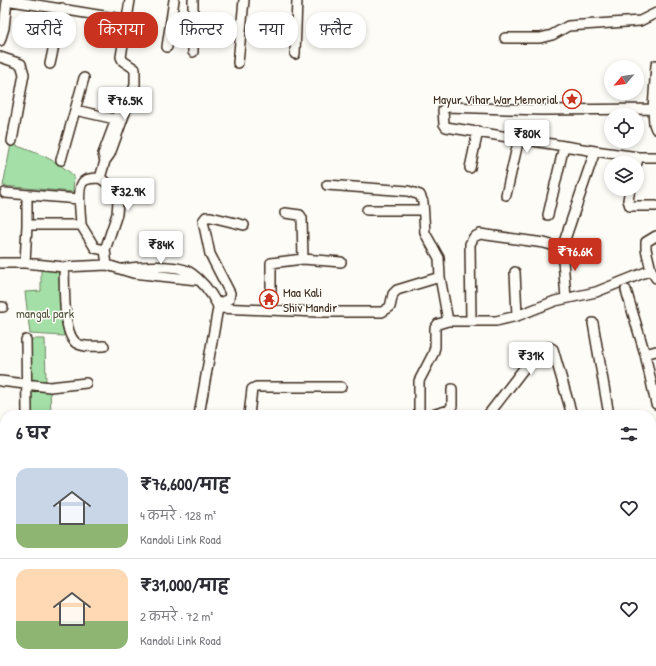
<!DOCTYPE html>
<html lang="hi">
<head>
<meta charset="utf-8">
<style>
	body { margin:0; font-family:"Patrick Hand","Playpen Sans Deva",sans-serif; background:#f7f7f7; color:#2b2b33; height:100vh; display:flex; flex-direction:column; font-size:15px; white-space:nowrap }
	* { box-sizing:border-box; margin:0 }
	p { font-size:13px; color:#7c7c81 }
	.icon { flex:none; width:22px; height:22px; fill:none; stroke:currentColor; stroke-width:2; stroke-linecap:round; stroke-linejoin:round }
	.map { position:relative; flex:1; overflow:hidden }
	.panel { position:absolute; left:0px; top:410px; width:656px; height:256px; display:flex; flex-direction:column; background:#fff; border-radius:16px 16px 0 0; box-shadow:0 2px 6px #0003 }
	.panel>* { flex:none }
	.banner { position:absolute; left:12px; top:12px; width:400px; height:36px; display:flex; gap:8px }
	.needle { width:26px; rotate:242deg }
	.controls { position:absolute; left:604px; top:60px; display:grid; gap:8px }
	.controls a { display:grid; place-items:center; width:40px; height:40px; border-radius:50%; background:#fff; box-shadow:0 2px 6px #0003; font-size:20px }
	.price { position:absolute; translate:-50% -34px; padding:0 9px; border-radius:4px; background:#fff; color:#222; font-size:13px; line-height:26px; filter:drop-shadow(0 1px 2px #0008) }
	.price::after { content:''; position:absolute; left:50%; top:24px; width:12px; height:9px; margin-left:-6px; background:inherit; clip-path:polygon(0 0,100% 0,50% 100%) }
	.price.active { background:#c8321e; color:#fff }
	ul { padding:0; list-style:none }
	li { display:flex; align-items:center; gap:12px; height:100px; padding:0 16px }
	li+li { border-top:1px solid #e1e1e2 }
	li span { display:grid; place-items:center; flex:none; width:112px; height:80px; border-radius:12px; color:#555 }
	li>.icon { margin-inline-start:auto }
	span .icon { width:48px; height:48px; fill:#fffc; stroke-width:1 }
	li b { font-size:17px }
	h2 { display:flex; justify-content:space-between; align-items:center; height:48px; padding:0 16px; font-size:17px }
	.pill { padding:0 14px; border-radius:16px; background:#fff; box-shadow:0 2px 6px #0003; font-size:14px; line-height:36px }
	.pill.active { background:#c8321e; color:#fff }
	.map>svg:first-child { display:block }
	.green { fill:#a3dfa6; stroke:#6f8462 }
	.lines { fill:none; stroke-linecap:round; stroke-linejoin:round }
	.stream { stroke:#688e97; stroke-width:2 }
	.minor-casing { stroke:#3b2a1e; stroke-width:12 }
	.minor { stroke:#fdfcf7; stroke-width:9 }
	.labels { text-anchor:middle; stroke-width:3; stroke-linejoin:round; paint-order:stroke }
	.poi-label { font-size:13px; fill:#3b2a1e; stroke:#fdfcf7; text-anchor:end }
	.park-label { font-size:13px; fill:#555740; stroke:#fdfcf7 }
</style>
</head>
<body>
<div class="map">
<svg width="656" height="666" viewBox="0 0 656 666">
	<rect width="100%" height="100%" fill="#fdfcf7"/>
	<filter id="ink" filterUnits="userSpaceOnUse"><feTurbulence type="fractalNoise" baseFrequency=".025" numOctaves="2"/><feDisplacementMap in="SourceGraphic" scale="8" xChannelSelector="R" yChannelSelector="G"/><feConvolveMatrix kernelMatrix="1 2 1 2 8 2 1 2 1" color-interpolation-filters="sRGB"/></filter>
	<g filter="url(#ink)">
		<path class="green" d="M11,144C35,152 56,159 74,176L73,192L3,186Z
			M41,269H58L64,336L30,334L25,292L41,291Z
			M29,339H45L46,381L30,382Z
			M50,389L51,415H31V390Z"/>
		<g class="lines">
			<path class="stream" d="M651,583L656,582
				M0,613H5"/>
			<defs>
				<path id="minor" d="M6,0L122,19L127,17
					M130,0L121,57L123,61L135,69V85L110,154L105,161L100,178L114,188L118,201L117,214L105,250L107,265L133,273L197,280
					M193,0V52
					M505,38H540L552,35L568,26L640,21L656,13
					M0,41L4,28L7,0
					M167,47L174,0
					M295,54L297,0
					M0,57L21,64L24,74L12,141
					M238,63L244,0
					M50,64L62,8
					M653,109L654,124L656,129
					M75,110L115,119
					M595,151L446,127L444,124L443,110L447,107L541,110L653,109L656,65
					M638,157H656
					M61,160L84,78
					M105,161L103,154L124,98
					M470,168L478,131
					M327,185L408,191L420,195L423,202L425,233L439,258L440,277
					M630,189L628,200L630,206H656
					M5,193L79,199
					M27,195V225
					M506,195L519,138
					M367,210H423
					M285,213L300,215L302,218L303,259
					M548,215L564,146
					M81,225L95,248L105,250
					M0,263H25L64,267
					M25,263L27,225H81C81,215 76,187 84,181C88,178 95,178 100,178
					M124,269C139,266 179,264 191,273C201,280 211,293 217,304L218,308L199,415
					M651,270L646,249V242L656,236
					M515,272L517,316
					M626,290L645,354
					M566,298L562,248L595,151L638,157L637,163
					M217,304L229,299L230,293L210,254L203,221L206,217H211L244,225
					M0,307H3
					M218,308L318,312H382L390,307L393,294L397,290L440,277L448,321
					M271,310V263L303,259L341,262
					M471,321L470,244L474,237L480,234L544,243L562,248
					M593,323L609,415
					M26,340L27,415
					M104,346C95,346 84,348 76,343C62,332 65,284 64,267L107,265
					M656,351L645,354L656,404
					M0,381L50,387L86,383
					M249,415L252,389L256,387H341
					M419,415V381L433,354L435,347V328L438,324L448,321H496L517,316L555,301L596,292L651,270L656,278
					M432,415L449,410L452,406V389
					M488,415L532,358L549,347L553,349L572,415
					M651,433L656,431
					M0,458L5,457
					M651,516L656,514
					M0,529L5,530
					M651,541L656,557
					M0,560H5
					M651,599L656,598
					M0,631H5
					M651,638H656
					M27,661V666
					M89,661V666
					M164,661V666
					M327,661L328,666
					M389,661L390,666
					M213,666L227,661
					M600,666L615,665L617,661"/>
			</defs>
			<use href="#minor" class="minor-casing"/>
			<use href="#minor" class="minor"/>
		</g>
	</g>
	<defs>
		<symbol id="sight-ring" viewBox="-11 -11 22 22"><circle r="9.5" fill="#fdfcf7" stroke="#c8321e" stroke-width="1.5"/><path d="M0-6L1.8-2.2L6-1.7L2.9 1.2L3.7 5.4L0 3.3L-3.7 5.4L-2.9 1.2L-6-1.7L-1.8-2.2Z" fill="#c8321e"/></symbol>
		<symbol id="temple-ring" viewBox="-11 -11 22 22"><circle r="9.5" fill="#fdfcf7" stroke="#c8321e" stroke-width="1.5"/><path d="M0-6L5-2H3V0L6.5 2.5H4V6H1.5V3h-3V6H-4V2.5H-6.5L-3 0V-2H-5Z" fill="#c8321e"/></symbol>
	</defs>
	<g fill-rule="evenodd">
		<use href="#sight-ring" x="561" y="88" width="22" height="22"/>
		<use href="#temple-ring" x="258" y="288" width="22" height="22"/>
	</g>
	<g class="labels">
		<g class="poi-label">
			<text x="558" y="104">Mayur Vihar War Memorial</text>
			<text x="283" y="297" text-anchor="start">Maa Kali<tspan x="283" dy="15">Shiv Mandir</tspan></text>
		</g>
		<g class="park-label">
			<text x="45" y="318">mangal park</text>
		</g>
	</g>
</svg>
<div class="controls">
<a><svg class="needle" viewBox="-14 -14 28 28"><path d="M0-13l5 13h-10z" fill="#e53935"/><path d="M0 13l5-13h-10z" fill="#7c7c81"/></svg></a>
<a><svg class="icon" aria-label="locate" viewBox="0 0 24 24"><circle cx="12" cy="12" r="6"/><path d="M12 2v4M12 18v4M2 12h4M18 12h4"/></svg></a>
<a><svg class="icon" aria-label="layers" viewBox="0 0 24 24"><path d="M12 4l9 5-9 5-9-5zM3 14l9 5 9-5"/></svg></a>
</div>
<b class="price" style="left:125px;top:121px">₹76.5K</b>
<b class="price" style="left:527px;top:154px">₹80K</b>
<b class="price" style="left:128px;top:212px">₹32.9K</b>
<b class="price" style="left:161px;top:265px">₹84K</b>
<b class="price active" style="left:575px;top:272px">₹76.6K</b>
<b class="price" style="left:531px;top:376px">₹31K</b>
<div class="banner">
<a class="pill">खरीदें</a>
<a class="pill active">किराया</a>
<a class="pill">फ़िल्टर</a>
<a class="pill">नया</a>
<a class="pill">फ़्लैट</a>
</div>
<section class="panel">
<h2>6 घर<svg class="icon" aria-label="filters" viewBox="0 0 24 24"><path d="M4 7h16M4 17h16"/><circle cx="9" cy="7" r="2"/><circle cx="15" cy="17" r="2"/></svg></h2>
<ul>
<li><span style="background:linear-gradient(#c9d6e8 70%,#8fb573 0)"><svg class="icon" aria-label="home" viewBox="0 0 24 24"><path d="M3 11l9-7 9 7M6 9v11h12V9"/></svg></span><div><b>₹76,600/माह</b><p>4 कमरे · 128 m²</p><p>Kandoli Link Road</p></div><svg class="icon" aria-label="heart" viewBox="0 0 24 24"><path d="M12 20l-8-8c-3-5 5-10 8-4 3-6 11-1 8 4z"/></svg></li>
<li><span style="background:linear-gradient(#ffd9b3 65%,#8fb573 0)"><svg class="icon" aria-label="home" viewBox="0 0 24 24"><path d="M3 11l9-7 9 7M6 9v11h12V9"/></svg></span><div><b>₹31,000/माह</b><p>2 कमरे · 72 m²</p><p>Kandoli Link Road</p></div><svg class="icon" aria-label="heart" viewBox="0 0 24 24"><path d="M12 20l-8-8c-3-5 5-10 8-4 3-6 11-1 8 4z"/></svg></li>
</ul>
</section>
</div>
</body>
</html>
